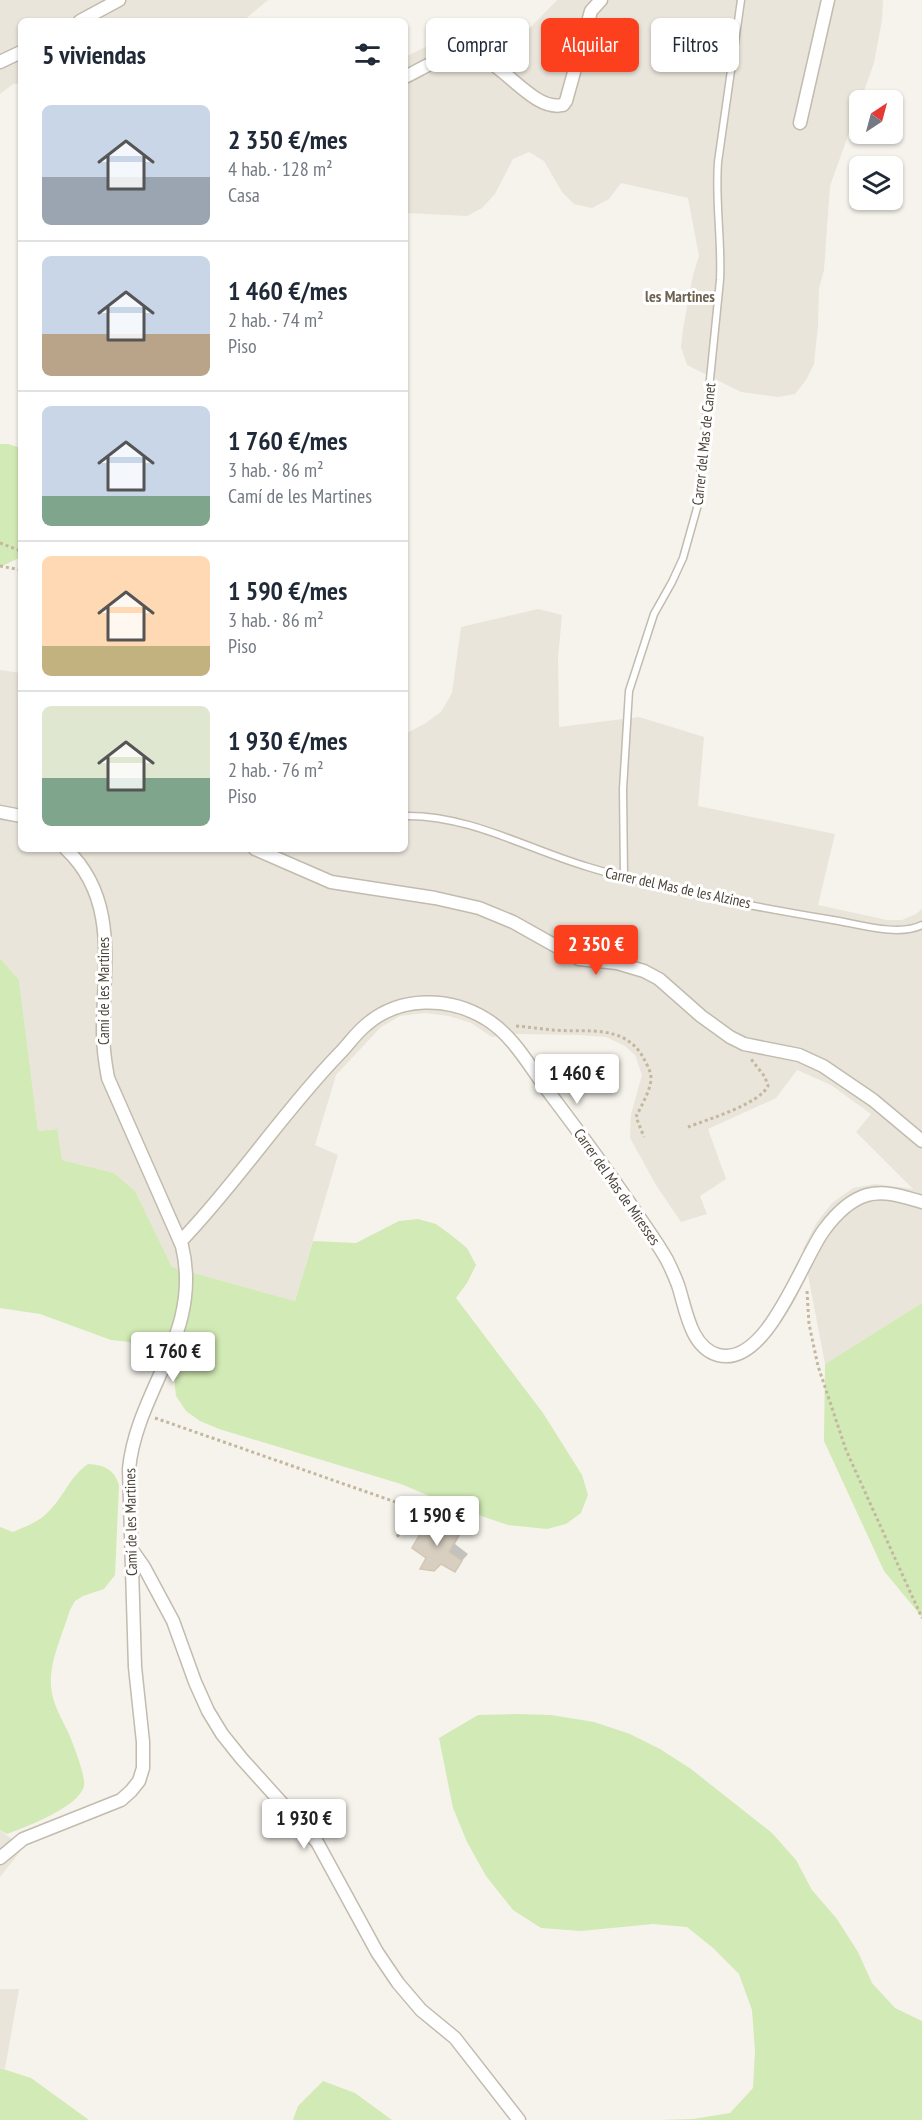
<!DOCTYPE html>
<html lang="es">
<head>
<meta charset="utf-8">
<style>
	body { margin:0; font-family:"PT Sans Narrow",sans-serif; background:#f6f6f7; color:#1f2937; height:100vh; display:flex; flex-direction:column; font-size:22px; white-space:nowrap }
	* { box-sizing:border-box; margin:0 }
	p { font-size:20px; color:#747a83 }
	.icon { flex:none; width:33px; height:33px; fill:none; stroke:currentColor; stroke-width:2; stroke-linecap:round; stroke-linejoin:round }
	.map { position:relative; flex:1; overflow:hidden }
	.panel { position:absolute; left:18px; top:18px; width:390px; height:834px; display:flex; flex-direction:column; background:#fff; border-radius:9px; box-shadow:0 2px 4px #0004 }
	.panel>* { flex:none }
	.hud { position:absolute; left:426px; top:18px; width:405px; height:54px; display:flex; gap:12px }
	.needle { width:39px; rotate:36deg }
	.fabs { position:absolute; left:849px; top:90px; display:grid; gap:12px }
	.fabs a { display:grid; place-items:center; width:54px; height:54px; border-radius:9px; background:#fff; box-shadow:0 2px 4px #0004; font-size:30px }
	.price { position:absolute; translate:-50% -51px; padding:0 14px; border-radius:6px; background:#fff; color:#222; font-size:20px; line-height:39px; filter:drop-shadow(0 2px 3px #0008) }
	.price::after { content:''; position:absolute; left:50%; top:36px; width:18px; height:14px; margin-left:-9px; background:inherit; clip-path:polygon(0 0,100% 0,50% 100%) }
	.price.current { background:#fc3f1d; color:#fff }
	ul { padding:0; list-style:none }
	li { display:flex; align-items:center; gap:18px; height:150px; padding:0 24px }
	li+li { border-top:2px solid #e0e1e3 }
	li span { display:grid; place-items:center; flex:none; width:168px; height:120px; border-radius:9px; color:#555 }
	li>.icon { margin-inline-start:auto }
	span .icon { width:72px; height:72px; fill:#fffc; stroke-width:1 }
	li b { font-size:26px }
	h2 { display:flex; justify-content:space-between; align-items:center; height:72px; padding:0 24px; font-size:26px }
	.pill { padding:0 21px; border-radius:9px; background:#fff; box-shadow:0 2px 4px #0004; font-size:21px; line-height:54px }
	.pill.current { background:#fc3f1d; color:#fff }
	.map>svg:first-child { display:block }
	.residential { fill:#eae5da }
	.green { fill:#d2eab5 }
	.shadow { fill:#0003 }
	.building { fill:#d8cfc1; stroke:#d3c7b4; stroke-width:1.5 }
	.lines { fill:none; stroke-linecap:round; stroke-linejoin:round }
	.lane-casing { stroke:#c2bbae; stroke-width:9 }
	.street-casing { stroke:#c2bbae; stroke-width:15 }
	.path { stroke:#c4b79f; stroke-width:3; stroke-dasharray:3 3; stroke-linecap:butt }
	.lane { stroke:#fff; stroke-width:6 }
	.street { stroke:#fff; stroke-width:12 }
	.labels { text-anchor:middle; stroke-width:6; stroke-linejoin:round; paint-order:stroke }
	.street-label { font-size:15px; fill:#4b4439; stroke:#fff }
	.neighbourhood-label { font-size:16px; font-weight:bold; fill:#6e6250; stroke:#fff }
</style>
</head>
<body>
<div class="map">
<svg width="922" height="2120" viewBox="0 0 922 2120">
	<rect width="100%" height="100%" fill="#f6f3ec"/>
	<path class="residential" d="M0,0H268L243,21H21V83L13,84L0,94Z
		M557,0H883L882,20L874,63L830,186L824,270L819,288L818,325L814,364L806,380L795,394L778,397L741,392L687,365L681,347L683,329L693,275L699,256L688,198L621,183L609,199L592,208L574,204L562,192L544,161L529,152L513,159L495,194L482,208L467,216L405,213V57L434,43L530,28Z
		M538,609L562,615L558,658L559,727L639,717L704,737L698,806L835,834L818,905L887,920H902L916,914L922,909V1303L825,1364L803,1249L817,1222L832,1203L853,1188L875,1184L913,1189L856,1132L871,1114L831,1085L797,1070L776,1098L708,1129L726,1179L700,1196L707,1214L681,1222L656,1185L630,1138L631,1114L642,1075L635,1055L625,1046L606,1037L579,1035L519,1034L492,1037L471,1023L449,1016L425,1013L400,1016L381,1027L336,1075L315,1145L338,1155L295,1301L172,1267L135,1191L114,1173L62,1160L56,1129L38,1131L19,980L0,958V670L21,673V849H405V734L424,724L441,712L452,693L461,627Z
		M0,1830L23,1848L0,1877Z
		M0,1989H19L5,2069L0,2068Z"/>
	<path class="green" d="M0,444H8L21,448V557L0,567Z
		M0,958L19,980L38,1131L57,1129L62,1160L114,1173L135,1191L172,1267L295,1301L313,1241L356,1243L399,1221L418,1219L436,1224L451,1235L467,1248L476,1265L467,1283L456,1298L543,1413L582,1475L588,1495L581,1513L566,1524L547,1529L508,1525L455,1507L401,1484L219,1429L200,1421L186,1411L176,1396L174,1378L129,1342L111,1340L40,1314L0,1308Z
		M922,1303V1617L884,1571L824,1441L825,1364Z
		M88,1464C104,1465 114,1469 119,1485L115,1575L104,1589L83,1596L75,1601L70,1610C63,1633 49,1662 51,1686C52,1703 62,1719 69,1734C73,1744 86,1776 84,1786C79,1807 26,1827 7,1834L0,1830V1527L13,1532C24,1527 37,1523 46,1514C63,1499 69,1477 88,1464Z
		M518,1714L551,1715L594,1722L630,1734L660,1749L691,1769L772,1833L796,1860L812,1890L837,1919L858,1952L872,1983L895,2008L922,2021V2120H658L693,2119L730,2113L753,2088L755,2051L752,2010L739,1974L713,1948L687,1927L653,1924L581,1931L541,1928L513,1910L486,1876L467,1842L453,1808L439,1738L478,1715Z
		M0,2068L31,2078L89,2120H0Z
		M323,2081L355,2093L392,2120H293L298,2106Z"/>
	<path class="shadow" d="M437,1513L465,1526L455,1544L468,1554L454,1570L414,1548L430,1520Z"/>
	<path class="building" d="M428,1520L459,1533L449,1552L462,1561L455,1572L441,1564L434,1571L420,1569L426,1558L412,1548Z"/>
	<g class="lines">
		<defs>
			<path id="lane" d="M405,816C470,815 527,849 588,867C667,891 751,906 833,920C858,924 899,937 922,925
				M624,878L623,789L629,691L654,614L672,582L683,558L697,508L720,280C722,241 715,202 718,162L741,0"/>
			<path id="street" d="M80,21L119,0
				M0,62L21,52
				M405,77C424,68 449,50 471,54C503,60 532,112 563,105L566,101L591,11L601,0
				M800,123L828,0
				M0,812L21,816
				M255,849L331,882L435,898L479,908L513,922L579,959L617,963L644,971L659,979L701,1016L730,1037L744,1044L799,1055L823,1066L873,1100L922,1141
				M180,1242C237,1183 282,1113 339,1054C348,1045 356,1033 366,1025C399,996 449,996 486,1019C514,1036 531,1069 551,1095C579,1132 607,1170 633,1208C644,1225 657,1242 667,1260C671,1268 675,1277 678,1285C686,1309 690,1347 718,1355C767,1368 802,1259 824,1230C835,1215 850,1200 867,1195C886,1190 904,1197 922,1202
				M132,1550L144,1567L173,1621L195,1682L208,1711L222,1734L242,1759L317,1842L377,1952L398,1983L421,2010L455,2038L519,2120
				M0,1858L23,1839L121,1800L131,1791L139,1781L143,1768V1742L135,1667L129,1469C137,1389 203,1333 182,1246L108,1078C105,1062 103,1048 103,1032C103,967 119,899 66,849"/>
		</defs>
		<use href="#lane" class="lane-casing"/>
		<use href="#street" class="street-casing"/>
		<path class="path" d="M0,543L21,551
			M0,566L21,570
			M516,1026C529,1027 541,1029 553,1030C585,1033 623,1023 643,1057C646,1063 651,1071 651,1078C651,1090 641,1106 636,1117L644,1137
			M688,1127C709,1119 759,1104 768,1086L765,1077L751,1059
			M807,1291L809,1324L818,1366L846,1450L922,1618
			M155,1418L404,1505C417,1519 410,1528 396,1537"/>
		<use href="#lane" class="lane"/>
		<use href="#street" class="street"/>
	</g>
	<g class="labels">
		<g class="street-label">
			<text transform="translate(704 444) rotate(-84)" y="5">Carrer del Mas de Canet</text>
			<text transform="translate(678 888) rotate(12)" y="5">Carrer del Mas de les Alzines</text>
			<text transform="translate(104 991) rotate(-90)" y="5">Camí de les Martines</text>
			<text transform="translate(617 1187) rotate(55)" y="5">Carrer del Mas de Miresses</text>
			<text transform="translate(131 1522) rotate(-91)" y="5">Camí de les Martines</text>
		</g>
		<g class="neighbourhood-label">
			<text x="680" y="302">les Martines</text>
		</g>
	</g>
</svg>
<div class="fabs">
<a><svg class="needle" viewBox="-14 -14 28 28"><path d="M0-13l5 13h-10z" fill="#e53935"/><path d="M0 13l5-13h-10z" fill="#747a83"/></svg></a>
<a><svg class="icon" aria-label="layers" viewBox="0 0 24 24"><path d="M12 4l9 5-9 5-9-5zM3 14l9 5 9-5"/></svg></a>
</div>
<b class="price current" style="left:596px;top:976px">2 350 €</b>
<b class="price" style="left:577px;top:1105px">1 460 €</b>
<b class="price" style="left:173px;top:1383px">1 760 €</b>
<b class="price" style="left:437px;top:1547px">1 590 €</b>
<b class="price" style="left:304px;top:1850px">1 930 €</b>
<div class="hud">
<a class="pill">Comprar</a>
<a class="pill current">Alquilar</a>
<a class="pill">Filtros</a>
</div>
<section class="panel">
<h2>5 viviendas<svg class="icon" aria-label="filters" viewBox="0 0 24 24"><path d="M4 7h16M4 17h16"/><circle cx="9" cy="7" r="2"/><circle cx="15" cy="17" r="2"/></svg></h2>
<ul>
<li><span style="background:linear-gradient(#c9d6e8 60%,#9aa5b1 0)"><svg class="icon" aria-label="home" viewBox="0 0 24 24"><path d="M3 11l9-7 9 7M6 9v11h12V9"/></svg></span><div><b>2 350 €/mes</b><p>4 hab. · 128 m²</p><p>Casa</p></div></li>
<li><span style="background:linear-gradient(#c9d6e8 65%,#b9a48a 0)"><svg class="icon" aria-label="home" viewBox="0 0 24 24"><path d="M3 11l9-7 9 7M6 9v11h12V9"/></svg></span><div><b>1 460 €/mes</b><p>2 hab. · 74 m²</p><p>Piso</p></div></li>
<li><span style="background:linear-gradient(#c9d6e8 75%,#7fa58c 0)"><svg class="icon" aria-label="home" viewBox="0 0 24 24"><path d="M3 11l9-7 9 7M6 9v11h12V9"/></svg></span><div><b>1 760 €/mes</b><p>3 hab. · 86 m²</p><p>Camí de les Martines</p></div></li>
<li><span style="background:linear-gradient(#ffd9b3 75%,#c2b280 0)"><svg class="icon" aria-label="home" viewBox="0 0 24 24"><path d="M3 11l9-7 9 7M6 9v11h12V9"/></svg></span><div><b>1 590 €/mes</b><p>3 hab. · 86 m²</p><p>Piso</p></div></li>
<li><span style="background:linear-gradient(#dfe7d0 60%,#7fa58c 0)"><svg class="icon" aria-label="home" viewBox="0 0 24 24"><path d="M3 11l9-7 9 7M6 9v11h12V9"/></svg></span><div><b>1 930 €/mes</b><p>2 hab. · 76 m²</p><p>Piso</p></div></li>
</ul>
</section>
</div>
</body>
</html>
